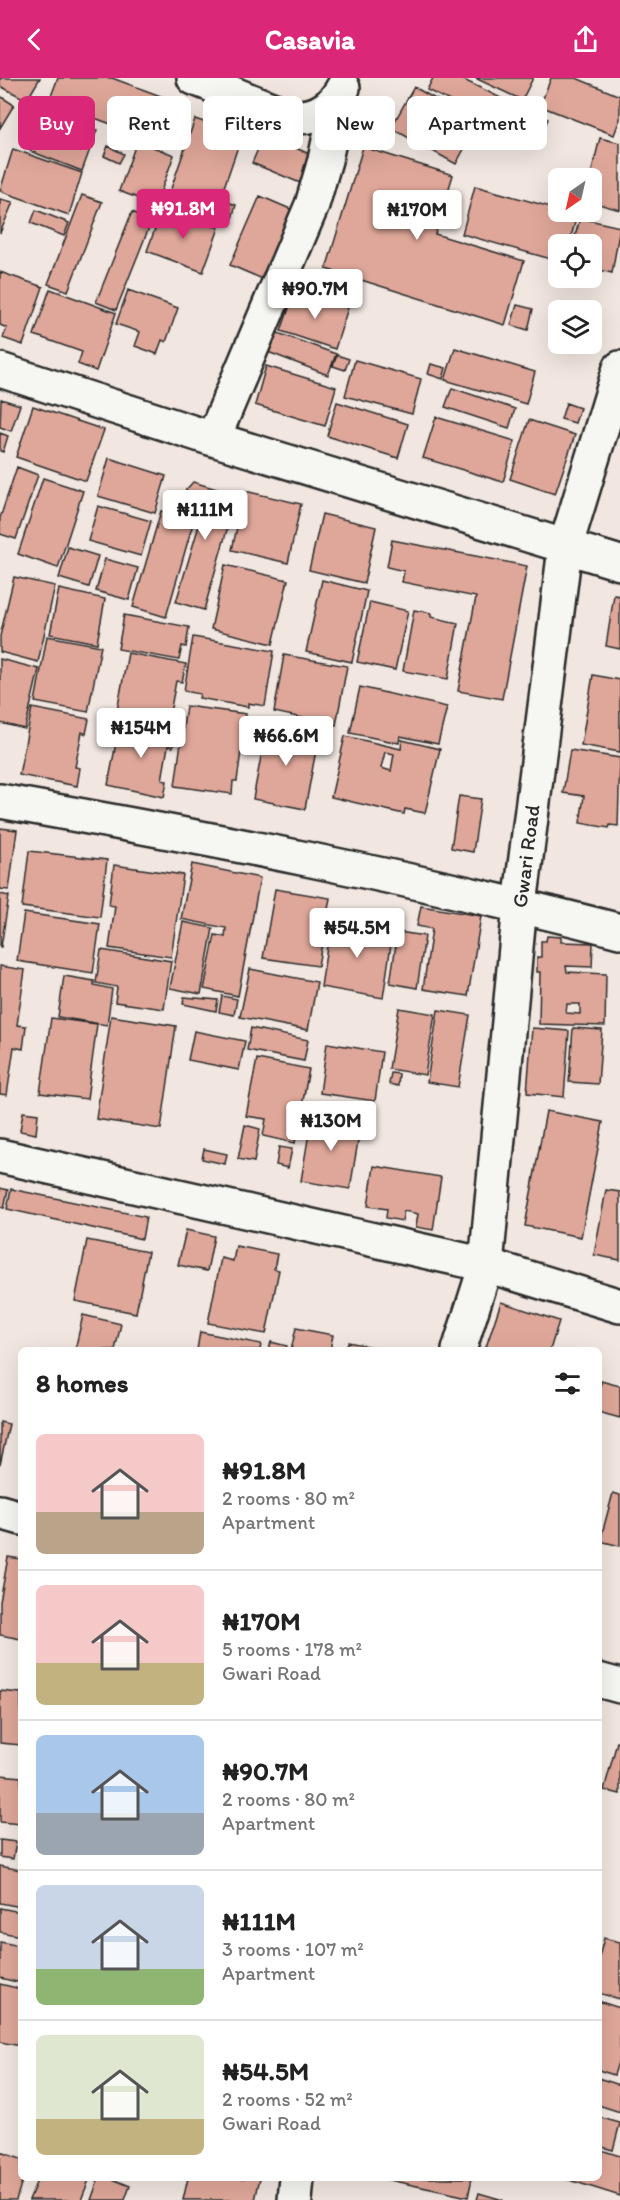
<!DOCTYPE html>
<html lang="en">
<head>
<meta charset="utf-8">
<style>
	body { margin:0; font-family:Itim,sans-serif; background:#f6f6f6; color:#222; height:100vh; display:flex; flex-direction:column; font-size:22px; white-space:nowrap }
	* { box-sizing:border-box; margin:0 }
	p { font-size:20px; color:#767676 }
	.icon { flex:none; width:33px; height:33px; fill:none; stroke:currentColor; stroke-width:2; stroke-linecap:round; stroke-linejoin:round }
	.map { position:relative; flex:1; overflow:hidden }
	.details { position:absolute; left:18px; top:1269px; width:584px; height:834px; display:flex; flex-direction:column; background:#fff; border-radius:9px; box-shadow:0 6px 24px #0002 }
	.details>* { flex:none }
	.top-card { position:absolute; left:18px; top:18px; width:585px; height:54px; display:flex; gap:12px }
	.needle { width:39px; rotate:214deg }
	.controls { position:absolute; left:548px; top:90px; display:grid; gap:12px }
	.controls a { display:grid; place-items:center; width:54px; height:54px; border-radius:9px; background:#fff; box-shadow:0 6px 24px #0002; font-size:30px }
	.price { position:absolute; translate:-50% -51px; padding:0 14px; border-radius:6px; background:#fff; color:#222; font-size:20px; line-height:39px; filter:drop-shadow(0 2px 3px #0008) }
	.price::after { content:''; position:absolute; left:50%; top:36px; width:18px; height:14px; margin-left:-9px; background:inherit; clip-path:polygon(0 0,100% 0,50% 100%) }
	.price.on { background:#db2777; color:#fff }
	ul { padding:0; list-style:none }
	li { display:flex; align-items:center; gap:18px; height:150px; padding:0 18px }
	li+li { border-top:2px solid #e0e0e0 }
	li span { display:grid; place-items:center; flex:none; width:168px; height:120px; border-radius:9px; color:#555 }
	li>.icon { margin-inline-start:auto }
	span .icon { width:72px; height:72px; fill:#fffc; stroke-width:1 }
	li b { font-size:26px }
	h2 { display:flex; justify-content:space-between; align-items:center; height:72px; padding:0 18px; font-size:26px }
	.pill { padding:0 21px; border-radius:9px; background:#fff; box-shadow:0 6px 24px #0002; font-size:21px; line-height:54px }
	.pill.on { background:#db2777; color:#fff }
	header { display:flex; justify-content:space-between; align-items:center; height:78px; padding:0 18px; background:#db2777; color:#fff; font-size:27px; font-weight:700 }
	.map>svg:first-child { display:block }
	.building { fill:#dfa799; stroke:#2b2b2b; stroke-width:1.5; fill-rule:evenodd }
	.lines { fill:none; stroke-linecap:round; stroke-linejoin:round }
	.minor-casing { stroke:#2b2b2b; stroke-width:38 }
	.tertiary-casing { stroke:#2b2b2b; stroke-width:38 }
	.minor { stroke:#f6f6f2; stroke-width:33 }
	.tertiary { stroke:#f6f6f2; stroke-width:33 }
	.labels { text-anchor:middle; stroke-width:4.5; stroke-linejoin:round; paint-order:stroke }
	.street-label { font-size:21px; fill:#2b2b2b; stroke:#f6f6f2 }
</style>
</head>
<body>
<header><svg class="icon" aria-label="back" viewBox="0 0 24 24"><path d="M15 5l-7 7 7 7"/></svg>Casavia<svg class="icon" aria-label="share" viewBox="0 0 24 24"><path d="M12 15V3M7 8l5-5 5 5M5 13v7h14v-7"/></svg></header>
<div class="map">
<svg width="620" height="2122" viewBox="0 0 620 2122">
	<rect width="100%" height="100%" fill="#f1e6e0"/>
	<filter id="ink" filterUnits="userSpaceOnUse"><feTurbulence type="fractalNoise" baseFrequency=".0167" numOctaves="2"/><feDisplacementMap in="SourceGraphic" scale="12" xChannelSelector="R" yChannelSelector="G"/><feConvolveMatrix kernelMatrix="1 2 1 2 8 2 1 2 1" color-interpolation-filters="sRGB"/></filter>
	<g filter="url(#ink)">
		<path class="building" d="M0,0H40L27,22L0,8Z
			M58,0H112L185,27L170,68L49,23Z
			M433,0H460L505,22L495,45L427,12Z
			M475,0H533L522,22Z
			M551,0H576L620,18V41L614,57L540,28Z
			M414,9L478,45L456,86L391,50Z
			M0,18L14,27L0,50Z
			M510,24L548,41L538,62L501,45Z
			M44,33L97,52L82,93L30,73Z
			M195,41L242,57L212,144L165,128Z
			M264,57L317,79L305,107L252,85Z
			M600,60L620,65V132L591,124L590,100Z
			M137,63L174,77L156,127L119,113Z
			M108,68L124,76L119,85L104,78Z
			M363,69L453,97L435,156L524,183L505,247L326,191Z
			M13,71L82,95L69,137L0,113Z
			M475,108L558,131V134L577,137L569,166H558V183L462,156Z
			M82,117L102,124L68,213L48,206Z
			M260,118L295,133L265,202L230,187Z
			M0,121L13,124L0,155Z
			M222,122L236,127L230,147L216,143Z
			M163,129L219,150L203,194L147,173Z
			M36,132L69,145L64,158L31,145Z
			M132,134L152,142L116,232L96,224Z
			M580,140L620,149L612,195L591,190V166H573Z
			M0,194L43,209L23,267L3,260L7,250L0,247Z
			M50,211L116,235L96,293L78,286L82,274L34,257Z
			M128,212L178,230L166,264L162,262L157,276L135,268L140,254L116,246Z
			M295,213L348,230L335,271L281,253Z
			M517,227L533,231L528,252L511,247Z
			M275,254L336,276L328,297L268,274Z
			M455,270L535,294L526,326L445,302Z
			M337,277L349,281L345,292L333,288Z
			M355,282L421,301L412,336L345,318Z
			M431,286L446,290L443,301L428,296Z
			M266,288L336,309L325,348L255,327Z
			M452,310L515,331L509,350L445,329Z
			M1,321L20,327L11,353L0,349Z
			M337,324L408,346L398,380L327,358Z
			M566,325L580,330L575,345L561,341Z
			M33,328L104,352L86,403L16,379Z
			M436,339L515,363L503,404L423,380Z
			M529,342L575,357L555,416L510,401Z
			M0,355L8,358L3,374L0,373Z
			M109,380L166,398L155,435L98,418Z
			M17,389L38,397L16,461L0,456V440Z
			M43,400L83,413L58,490L18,476Z
			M193,404L237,417L204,532L176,524L203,434L174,425Z
			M245,413L301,426L288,485L232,472Z
			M98,428L151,443L141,478L88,463Z
			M161,433L194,442L166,539L133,529Z
			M322,436L376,449L364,505L309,492Z
			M392,462L527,488L502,621L458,613L476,519L402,504L404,493L387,489Z
			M68,469L98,478L89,509L59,500Z
			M105,481L138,490L129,522L96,513Z
			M225,487L288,502L273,566L211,551Z
			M14,499L55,508L38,584L0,574V558Z
			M322,502L367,513L352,584L306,574Z
			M59,511L105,521L97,565L50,556Z
			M614,517L620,518V571L606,568Z
			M370,524L408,533L395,592L357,584Z
			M414,532L431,535V539L458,545L448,601L403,593Z
			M124,537L189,549L186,569L182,568L179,582L118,571Z
			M47,558L101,568L88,634L35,624Z
			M193,559L274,573L265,628L248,625V629L199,620L200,616L184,613Z
			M128,575L186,586L182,604L176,603L170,635L176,636L173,649L116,638Z
			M284,577L347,588L336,647L274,634Z
			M0,581L39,591L25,651L0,645Z
			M593,597L620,602V674L581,667Z
			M360,609L447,629L438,666L400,658L399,665L350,655Z
			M186,628L246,636L237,703H233L232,716L175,708Z
			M32,630L89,641L86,656L82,654L75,689L80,690L77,708L19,697Z
			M120,644L176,655L173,669L168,668L162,702L167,703L164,719L108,707Z
			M267,647L291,651L289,657L300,658L301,653L319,656L305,731L253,721Z
			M345,658L401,671L402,662L440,671L425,735L405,731L404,736L331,719ZM385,674L394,676L391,693L381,690Z
			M570,672L620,680L618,748L610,747L609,750L580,745L584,718L563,715Z
			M459,718L481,721L473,774L451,770Z
			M0,750L17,752L9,812L0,811Z
			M29,773L107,782L100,839L22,829Z
			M192,786L260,800L238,918L204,911L215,857L225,859L226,850L181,841Z
			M114,787L183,797L171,879L109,870L115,828L109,827Z
			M275,811L330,820L318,888L263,880Z
			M0,816L9,818L1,869H0Z
			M421,828L481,838L468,918L423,911L432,851L417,848Z
			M24,835L100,846L93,895L17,883Z
			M331,842L393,853L383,920L321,909Z
			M183,844L213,850L201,916L170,910Z
			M398,854L425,858L417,910L390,905Z
			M547,858L561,859V864L593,865L592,889L566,888L567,894L606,896L605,948L539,946L540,894H537V879H541V863H546ZM567,926H580V936L566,935Z
			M101,872L171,883L164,931L115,924L117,909L96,905Z
			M0,888L25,892L17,947L26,948L23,971L14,969L7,1017L0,1016Z
			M250,891L317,904L308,952L240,939Z
			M64,898L94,903V907L112,911L107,947L58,939Z
			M222,918L237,921L234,937L219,934Z
			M184,919L218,922L216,933L183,926Z
			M399,930L435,936L425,997L389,991Z
			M438,932L470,937L458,1009L427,1004Z
			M111,938L176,948L161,1051L96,1041Z
			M51,940L97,946L87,1021L40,1015Z
			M251,950L308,962L304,983L247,972Z
			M532,950L569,953L564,1019L527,1015Z
			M573,950L602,952L598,1006L569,1004Z
			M194,953L245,963L239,992L188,982Z
			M327,965L382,974L375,1023L320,1015Z
			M257,981L309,991L295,1065L263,1058L266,1041L246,1038Z
			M391,995L399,996L398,1008L389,1006Z
			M546,1033L603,1044L581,1159L525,1148Z
			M23,1034L38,1036L36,1056L20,1053Z
			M312,1037L361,1045L350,1111L301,1103Z
			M245,1047L260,1051L254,1084L238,1081Z
			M279,1069L292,1071L288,1090L276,1087Z
			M204,1071L227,1076L225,1086L202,1081Z
			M374,1088L441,1099L433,1152L416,1149L418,1136L404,1133L402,1143L386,1140L387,1131L368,1128Z
			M0,1110L8,1112L4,1130L0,1129Z
			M11,1111L146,1139L142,1161L7,1131Z
			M606,1112L620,1114V1182L594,1177Z
			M186,1152L214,1158L207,1193L178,1187Z
			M87,1162L148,1174L136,1235L75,1223Z
			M236,1168L277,1176L274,1191L279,1192L266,1256L208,1245L221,1180L233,1183Z
			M501,1224L559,1243L550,1272H485Z
			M83,1237L121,1246L115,1272H75Z
			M296,1250L333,1257L330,1272H291Z
			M200,1254L261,1266L260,1272H197Z
			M271,1264L287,1268L286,1272H269Z
			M348,1264L388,1272H346Z
			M601,1303L620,1308V1340L598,1334Z
			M0,1344L9,1346L0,1387Z
			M613,1415L620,1417V1468L600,1463Z
			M8,1479L21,1481V1561L0,1557V1524Z
			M0,1613L21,1615V1667L0,1665Z
			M617,1664L620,1665V1716L604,1712Z
			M0,1697L21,1699V1746L0,1744Z
			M0,1762L16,1764L13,1781L0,1779Z
			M0,1788L21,1792V1829L0,1825Z
			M0,1830L21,1834V1858L0,1854Z
			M604,1860L620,1864V1921L598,1915V1883Z
			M0,1864L21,1868V1905L0,1900Z
			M0,1906L21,1911V1968L0,1964Z
			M598,1923L620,1930V1978L614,1997L598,1992Z
			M598,2000L620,2007V2034L598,2027Z
			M598,2039L620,2045L613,2072L598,2068Z
			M598,2071L620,2078V2118L563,2100H598Z
			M0,2074L21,2081L23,2100L16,2122H0Z
			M38,2100H83L89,2102L81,2122H29Z
			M99,2100H110L130,2108L125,2122H91Z
			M188,2100H260L255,2122H183Z
			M380,2100H472L468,2119Z
			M479,2115L503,2122H477Z"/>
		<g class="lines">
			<defs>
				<path id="minor" d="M194,0C214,7 284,39 299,39C319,39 334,27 343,10
					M0,292L213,361L620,485
					M213,361L312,127L325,82L338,20
					M0,723C208,760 416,800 620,853
					M0,1078L486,1187L620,1228
					M0,1434L21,1440
					M598,1602L620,1608"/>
				<g id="tertiary">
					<path id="s1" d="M459,1272L486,1187L520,827L565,470L620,290"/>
					<path d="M295,2122L297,2100"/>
				</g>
			</defs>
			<use href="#minor" class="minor-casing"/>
			<use href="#tertiary" class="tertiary-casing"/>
			<use href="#minor" class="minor"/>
			<use href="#tertiary" class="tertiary"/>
		</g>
	</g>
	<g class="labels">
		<g class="street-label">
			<text dy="7" stroke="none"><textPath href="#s1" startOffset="500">Gwari Road</textPath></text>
		</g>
	</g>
</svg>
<div class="controls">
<a><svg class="needle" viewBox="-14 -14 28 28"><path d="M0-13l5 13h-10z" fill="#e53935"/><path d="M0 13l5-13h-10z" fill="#767676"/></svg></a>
<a><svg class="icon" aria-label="locate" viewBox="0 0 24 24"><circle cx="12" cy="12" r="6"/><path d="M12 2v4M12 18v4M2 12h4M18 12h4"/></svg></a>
<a><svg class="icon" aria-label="layers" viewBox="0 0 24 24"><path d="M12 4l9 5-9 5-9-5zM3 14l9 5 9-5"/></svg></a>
</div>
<b class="price on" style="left:183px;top:162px">₦91.8M</b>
<b class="price" style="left:417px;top:163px">₦170M</b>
<b class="price" style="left:315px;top:242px">₦90.7M</b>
<b class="price" style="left:205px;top:463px">₦111M</b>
<b class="price" style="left:141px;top:681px">₦154M</b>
<b class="price" style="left:286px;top:689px">₦66.6M</b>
<b class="price" style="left:357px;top:881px">₦54.5M</b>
<b class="price" style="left:331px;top:1074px">₦130M</b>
<div class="top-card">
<a class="pill on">Buy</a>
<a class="pill">Rent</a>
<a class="pill">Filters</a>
<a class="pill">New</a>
<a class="pill">Apartment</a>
</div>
<section class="details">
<h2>8 homes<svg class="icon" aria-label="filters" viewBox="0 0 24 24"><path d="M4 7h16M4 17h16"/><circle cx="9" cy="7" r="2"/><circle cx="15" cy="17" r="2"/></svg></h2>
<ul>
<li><span style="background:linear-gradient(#f6c9c9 65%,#b9a48a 0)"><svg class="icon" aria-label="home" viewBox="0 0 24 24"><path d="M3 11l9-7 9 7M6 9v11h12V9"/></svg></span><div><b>₦91.8M</b><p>2 rooms · 80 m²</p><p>Apartment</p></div></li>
<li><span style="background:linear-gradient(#f6c9c9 65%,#c2b280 0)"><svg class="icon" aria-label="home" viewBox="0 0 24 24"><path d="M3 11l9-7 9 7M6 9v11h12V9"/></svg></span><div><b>₦170M</b><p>5 rooms · 178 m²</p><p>Gwari Road</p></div></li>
<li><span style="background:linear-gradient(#a9c7e8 65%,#9aa5b1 0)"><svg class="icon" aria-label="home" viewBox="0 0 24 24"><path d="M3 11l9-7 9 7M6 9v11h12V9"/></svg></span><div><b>₦90.7M</b><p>2 rooms · 80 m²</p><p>Apartment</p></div></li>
<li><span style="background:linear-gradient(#c9d6e8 70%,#8fb573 0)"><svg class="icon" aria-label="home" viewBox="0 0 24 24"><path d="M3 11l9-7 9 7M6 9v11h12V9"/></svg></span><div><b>₦111M</b><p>3 rooms · 107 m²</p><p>Apartment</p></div></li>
<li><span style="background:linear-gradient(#dfe7d0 70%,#c2b280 0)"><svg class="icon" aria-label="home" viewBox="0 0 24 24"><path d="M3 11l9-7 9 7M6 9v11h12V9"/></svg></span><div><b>₦54.5M</b><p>2 rooms · 52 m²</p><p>Gwari Road</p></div></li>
</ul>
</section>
</div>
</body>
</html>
